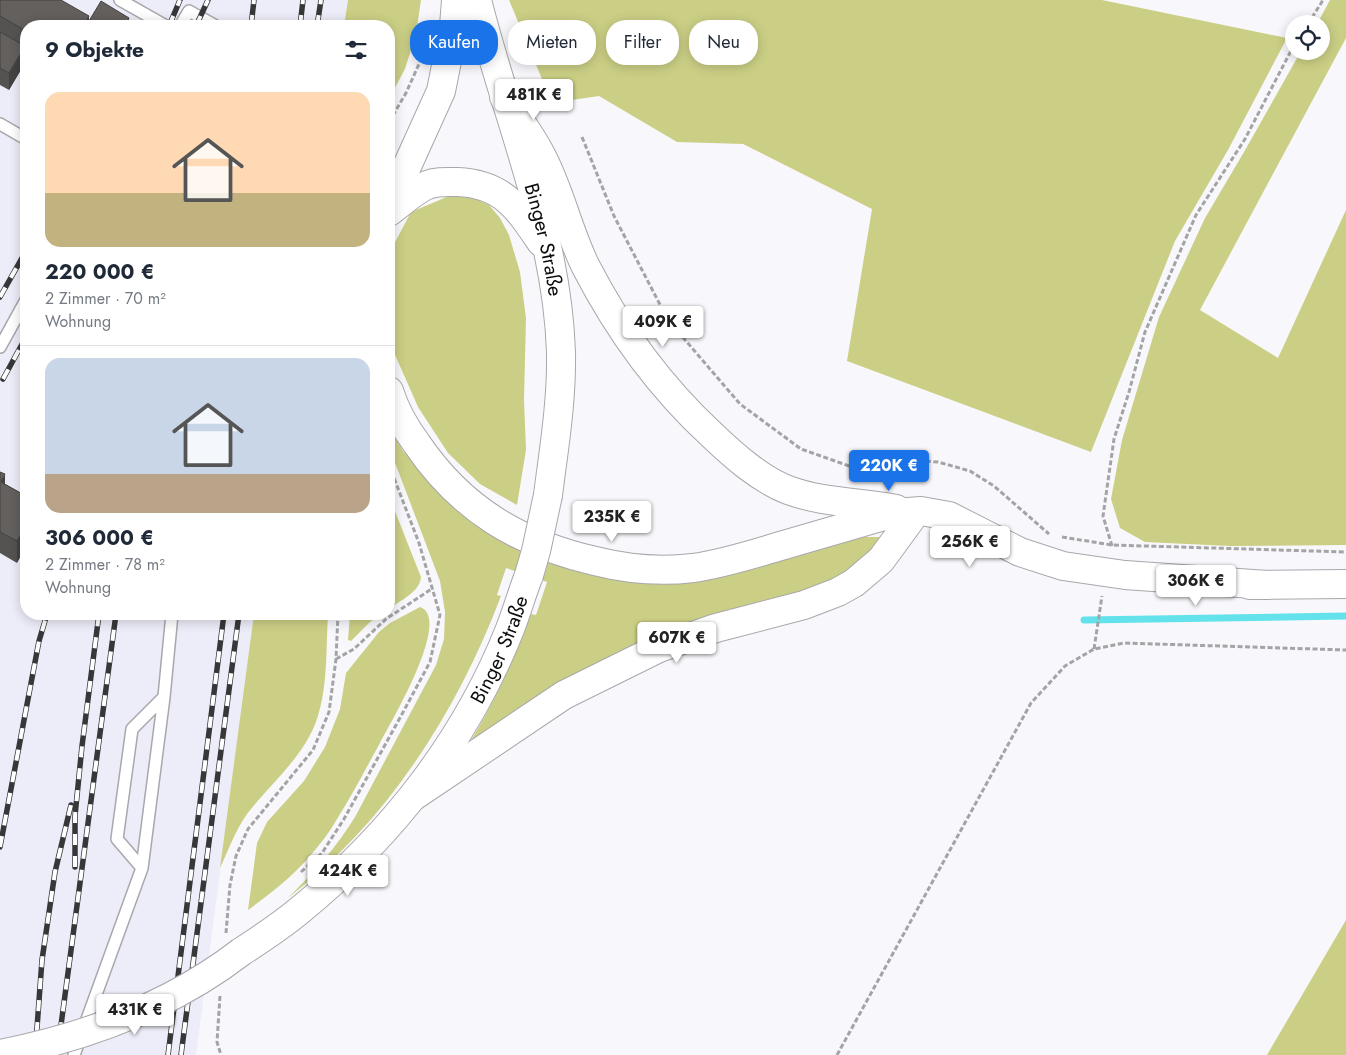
<!DOCTYPE html>
<html lang="de">
<head>
<meta charset="utf-8">
<style>
	body { margin:0; font-family:Jost,sans-serif; background:#f2f2f3; color:#1f2937; height:100vh; display:flex; flex-direction:column; font-size:19px; white-space:nowrap }
	* { box-sizing:border-box; margin:0 }
	p { font-size:16px; color:#747a83 }
	.icon { flex:none; width:28px; height:28px; fill:none; stroke:currentColor; stroke-width:2; stroke-linecap:round; stroke-linejoin:round }
	.map { position:relative; flex:1; overflow:hidden }
	.details { position:absolute; left:20px; top:20px; width:375px; height:600px; display:flex; flex-direction:column; background:#fff; border-radius:20px; box-shadow:0 2px 12px #0003 }
	.details>* { flex:none }
	.guide { position:absolute; left:410px; top:20px; width:475px; height:45px; display:flex; gap:10px }
	.buttons { position:absolute; left:1285px; top:15px; display:grid; gap:10px }
	.buttons a { display:grid; place-items:center; width:45px; height:45px; border-radius:50%; background:#fff; box-shadow:0 2px 12px #0003; font-size:25px }
	.price { position:absolute; translate:-50% -42px; padding:0 11px; border-radius:5px; background:#fff; color:#222; font-size:16px; line-height:32px; filter:drop-shadow(0 1px 2px #0008) }
	.price::after { content:''; position:absolute; left:50%; top:30px; width:15px; height:11px; margin-left:-8px; background:inherit; clip-path:polygon(0 0,100% 0,50% 100%) }
	.price.on { background:#1a73e8; color:#fff }
	ul { padding:0; list-style:none }
	li { display:grid; align-content:center; gap:10px; height:265px; padding:0 25px }
	li+li { border-top:1px solid #e0e1e3 }
	li span { display:grid; place-items:center; height:155px; border-radius:15px; color:#555 }
	li>.icon { margin-inline-start:auto }
	span .icon { width:90px; height:90px; fill:#fffc; stroke-width:1 }
	li b { font-size:21px }
	h2 { display:flex; justify-content:space-between; align-items:center; height:60px; padding:0 25px; font-size:21px }
	.tag { padding:0 18px; border-radius:20px; background:#fff; box-shadow:0 2px 12px #0003; font-size:18px; line-height:45px }
	.tag.on { background:#1a73e8; color:#fff }
	.map>svg:first-child { display:block }
	.built { fill:#ecedf8 }
	.green { fill:#cbcf85 }
	.lines { fill:none; stroke-linecap:round; stroke-linejoin:round }
	.stream { stroke:#64e2ec; stroke-width:7 }
	.service-casing { stroke:#a8a8ac; stroke-width:14 }
	.secondary-casing { stroke:#a8a8ac; stroke-width:30 }
	.path { stroke:#a4a4a6; stroke-width:3; stroke-dasharray:5 2.5; stroke-linecap:butt }
	.service { stroke:#fff; stroke-width:11 }
	.secondary { stroke:#fff; stroke-width:28 }
	.rail-casing { stroke:#373739; stroke-width:5.5 }
	.rail { stroke:#fff; stroke-width:4; stroke-dasharray:11; stroke-linecap:butt }
	.secondary-bridge-casing { stroke:#a8a8ac; stroke-width:30; stroke-linecap:butt }
	.secondary-bridge { stroke:#fff; stroke-width:28 }
	.wall { fill:#555351 }
	.shaded-wall { fill:#454342 }
	.building { fill:#63605e; stroke:#454342 }
	.labels { text-anchor:middle; stroke-width:4; stroke-linejoin:round; paint-order:stroke }
	.street-label { font-size:20px; fill:#0c0c0d; stroke:#fff }
</style>
</head>
<body>
<div class="map">
<svg width="1346" height="1055" viewBox="0 0 1346 1055">
	<rect width="100%" height="100%" fill="#f8f8fc"/>
	<path class="built" d="M0,0H348L344,26H26V614H254L196,1055H0Z"/>
	<path class="green" d="M348,0H421L416,34L405,69L389,99V26H344Z
		M509,0H1102L1287,38L1228,150L1175,241L1091,452L847,361L872,209L743,144L677,142L599,96L552,103Z
		M1330,0H1346V38L1200,310L1278,358L1346,210V545L1230,546L1145,542L1120,528L1111,499L1122,440L1159,317L1205,218L1244,152L1301,51H1321V24H1317Z
		M449,196L471,197L489,205L500,218L509,235L520,272L526,318L524,400L526,450L517,505L480,484L448,453L418,407L392,348L389,333V261L393,246L411,212Z
		M389,428L403,451L417,466L549,557L791,555L862,537H883L877,548L833,586L468,745C494,704 513,659 531,614L536,615L547,582L506,568L497,595L501,596C457,712 387,822 288,898C313,873 336,848 355,817L436,665L444,639L445,612L440,581L389,447Z
		M389,496L421,577C420,592 401,600 389,609Z
		M420,607C453,618 390,724 380,743C366,768 353,794 337,819C330,832 320,844 310,856C292,877 270,894 248,910L257,843L267,822L304,781L325,747L340,709L346,673L379,632L390,623Z
		M254,614H328C326,648 328,686 317,719C304,757 271,783 247,814C236,829 228,851 220,868Z
		M350,614H382L370,622L351,641L348,640Z
		M1346,920V1055H1267Z"/>
	<g class="lines">
		<path class="stream" d="M1084,620L1346,616"/>
		<defs>
			<path id="service" d="M120,0L166,26
				M180,26L189,11L216,26
				M0,124L26,139
				M0,347L26,300
				M142,868L117,839L132,729L164,697L172,614
				M74,1055L142,868L164,697"/>
			<g id="secondary">
				<path id="s1" d="M477,0C506,117 557,230 561,352C562,400 554,448 548,495"/>
				<path d="M504,97C516,116 531,135 541,155C560,190 568,231 586,267C618,329 661,388 712,435C734,456 760,479 788,490C823,503 860,502 896,509"/>
				<path d="M389,206L441,91L454,26L456,0"/>
				<path d="M389,212C401,203 414,191 427,185C437,181 447,182 458,182C503,184 518,208 541,242"/>
				<path d="M389,391C395,410 405,428 417,444C461,509 520,544 595,561C627,569 660,572 693,568C722,564 750,555 777,547C816,536 855,524 894,513L921,511L949,516L1020,552L1063,566L1125,575L1267,585"/>
				<path d="M1250,585L1346,584"/>
				<path d="M414,796L564,695L659,648L716,628L804,605L838,592L854,583L881,560L911,519"/>
				<path id="s2" d="M241,952C261,939 281,926 300,910C392,835 466,740 510,629C517,611 522,593 529,575"/>
			</g>
		</defs>
		<use href="#service" class="service-casing"/>
		<use href="#secondary" class="secondary-casing"/>
		<path class="path" d="M1308,24L1323,0
			M389,122L406,93L419,64
			M582,137L614,216L668,320L740,404L801,449L855,468L912,460L938,462L970,471L994,486L1049,534
			M1062,537L1112,545L1346,552
			M1112,546L1103,516L1114,439L1129,392L1145,332L1196,215L1245,139L1294,45
			M1094,649L1102,596
			M336,659L354,649L386,619L433,588
			M301,872L322,853L344,819L401,716L430,662L440,615L419,543L389,465
			M226,933L230,885L236,856L248,829L313,750L329,712L336,659L338,614
			M220,996L217,1042L221,1055
			M837,1055L1031,703L1065,666L1094,649L1124,643L1346,650"/>
		<use href="#service" class="service"/>
		<use href="#secondary" class="secondary"/>
		<defs>
			<path id="rail" d="M169,26L180,0
				M196,26L208,0
				M251,26L254,0
				M300,26L303,0
				M317,26L321,0
				M0,297L26,251
				M3,379L26,337
				M0,847L39,641L47,614
				M75,867V816L82,746L99,614
				M35,1055L42,960L55,872L71,805
				M57,1055L116,614
				M168,1055L224,614
				M181,1055L239,614"/>
		</defs>
		<use href="#rail" class="rail-casing"/>
		<use href="#rail" class="rail"/>
		<defs>
			<path id="secondary-bridge" d="M529,575L536,551L548,495
				M0,1054C86,1037 171,1006 241,952"/>
		</defs>
		<use href="#secondary-bridge" class="secondary-bridge-casing"/>
		<use href="#secondary-bridge" class="secondary-bridge"/>
	</g>
	<path class="wall" d="M0,0L89,22L129,26H26V48L25,47V63L9,90L0,85Z
		M0,472L5,484L26,496L17,563L0,553Z"/>
	<path class="shaded-wall" d="M89,16V26H83Z
		M129,18V26H124Z
		M25,46V63L9,90V73Z
		M5,474V496L1,482Z
		M26,525V547L17,563V541Z"/>
	<path class="building" d="M0,0H61L89,16L83,26H26V31L0,16Z
		M101,1L129,18L124,26H86Z
		M0,32L25,46L9,73L0,68Z
		M0,472L5,474L1,482L26,496V525L17,541L0,532Z"/>
	<g class="labels">
		<g class="street-label">
			<text dy="7" stroke="none"><textPath href="#s1" startOffset="249">Binger Straße</textPath></text>
			<text dy="7" stroke="none"><textPath href="#s2" startOffset="404">Binger Straße</textPath></text>
		</g>
	</g>
</svg>
<div class="buttons">
<a><svg class="icon" aria-label="locate" viewBox="0 0 24 24"><circle cx="12" cy="12" r="6"/><path d="M12 2v4M12 18v4M2 12h4M18 12h4"/></svg></a>
</div>
<b class="price" style="left:534px;top:121px">481K €</b>
<b class="price" style="left:663px;top:348px">409K €</b>
<b class="price on" style="left:889px;top:492px">220K €</b>
<b class="price" style="left:612px;top:543px">235K €</b>
<b class="price" style="left:970px;top:568px">256K €</b>
<b class="price" style="left:1196px;top:607px">306K €</b>
<b class="price" style="left:677px;top:664px">607K €</b>
<b class="price" style="left:348px;top:897px">424K €</b>
<b class="price" style="left:135px;top:1036px">431K €</b>
<div class="guide">
<a class="tag on">Kaufen</a>
<a class="tag">Mieten</a>
<a class="tag">Filter</a>
<a class="tag">Neu</a>
</div>
<section class="details">
<h2>9 Objekte<svg class="icon" aria-label="filters" viewBox="0 0 24 24"><path d="M4 7h16M4 17h16"/><circle cx="9" cy="7" r="2"/><circle cx="15" cy="17" r="2"/></svg></h2>
<ul>
<li><span style="background:linear-gradient(#ffd9b3 65%,#c2b280 0)"><svg class="icon" aria-label="home" viewBox="0 0 24 24"><path d="M3 11l9-7 9 7M6 9v11h12V9"/></svg></span><div><b>220 000 €</b><p>2 Zimmer · 70 m²</p><p>Wohnung</p></div></li>
<li><span style="background:linear-gradient(#c9d6e8 75%,#b9a48a 0)"><svg class="icon" aria-label="home" viewBox="0 0 24 24"><path d="M3 11l9-7 9 7M6 9v11h12V9"/></svg></span><div><b>306 000 €</b><p>2 Zimmer · 78 m²</p><p>Wohnung</p></div></li>
</ul>
</section>
</div>
</body>
</html>
